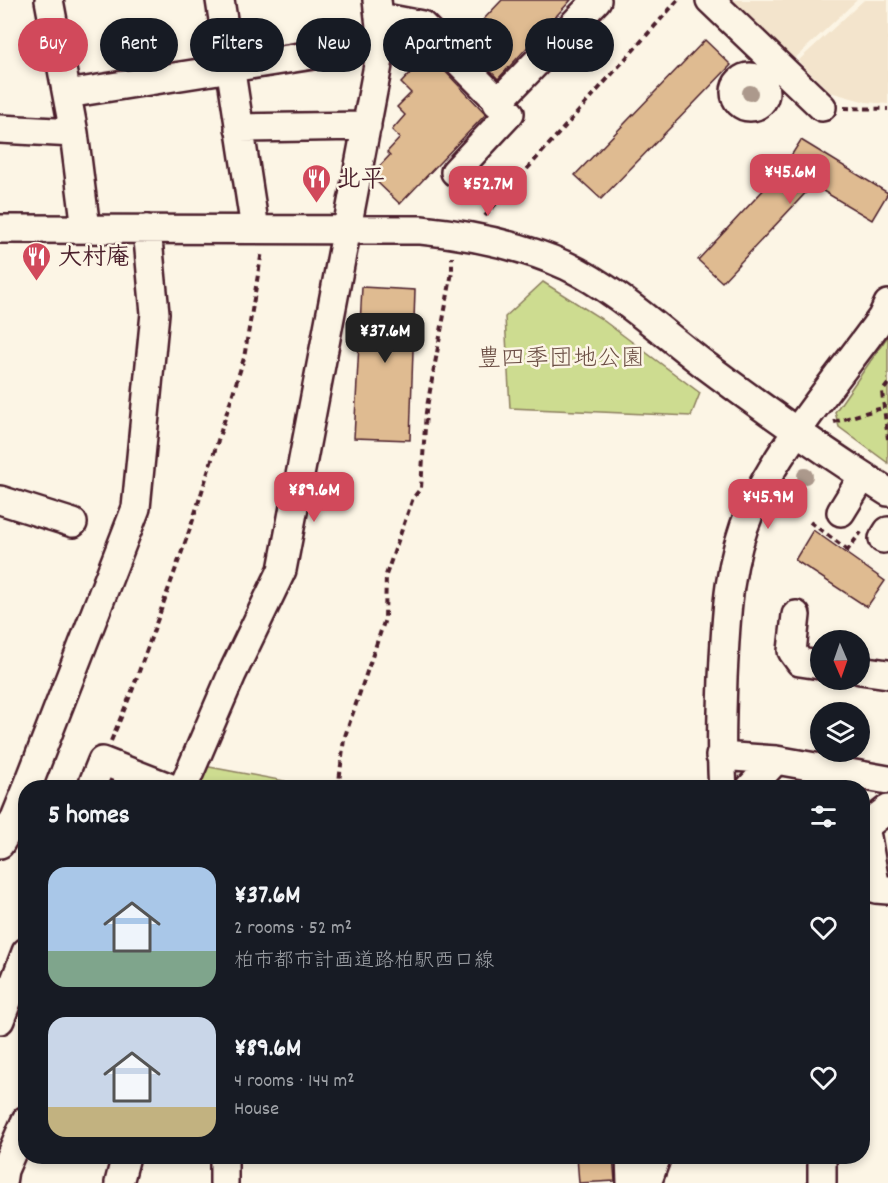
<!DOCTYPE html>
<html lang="en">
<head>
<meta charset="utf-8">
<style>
	body { margin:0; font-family:Dekko,"Klee One",sans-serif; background:#242831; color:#f1f3f6; height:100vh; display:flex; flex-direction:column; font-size:22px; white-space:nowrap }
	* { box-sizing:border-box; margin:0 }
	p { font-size:20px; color:#9ea1a6 }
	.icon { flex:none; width:33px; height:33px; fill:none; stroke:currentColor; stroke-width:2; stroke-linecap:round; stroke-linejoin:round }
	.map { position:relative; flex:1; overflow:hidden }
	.side { position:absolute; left:18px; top:780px; width:852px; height:384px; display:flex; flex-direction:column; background:#171b24; border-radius:24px; box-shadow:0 3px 9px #0003 }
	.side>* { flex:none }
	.hud { position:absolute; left:18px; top:18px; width:852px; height:54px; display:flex; gap:12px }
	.needle { width:39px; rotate:178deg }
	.controls { position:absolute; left:810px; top:630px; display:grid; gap:12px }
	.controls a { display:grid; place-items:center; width:60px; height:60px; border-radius:50%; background:#171b24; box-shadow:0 3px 9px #0003; font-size:30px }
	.price { position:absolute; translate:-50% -51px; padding:0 14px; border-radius:12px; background:#d1495b; color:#fff; font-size:20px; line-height:39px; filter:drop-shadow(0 2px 3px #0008) }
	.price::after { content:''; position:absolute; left:50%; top:36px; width:18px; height:14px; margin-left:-9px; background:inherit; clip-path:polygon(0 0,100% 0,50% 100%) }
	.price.active { background:#222; color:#fff }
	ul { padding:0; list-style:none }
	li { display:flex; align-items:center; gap:18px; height:150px; padding:0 30px }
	li span { display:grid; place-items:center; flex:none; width:168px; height:120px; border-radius:18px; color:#555 }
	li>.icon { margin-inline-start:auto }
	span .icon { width:72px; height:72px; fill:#fffc; stroke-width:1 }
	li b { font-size:26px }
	h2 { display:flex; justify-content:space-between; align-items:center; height:72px; padding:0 30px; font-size:26px }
	.tag { padding:0 21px; border-radius:27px; background:#171b24; box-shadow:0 3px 9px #0003; font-size:21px; line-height:54px }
	.tag.active { background:#d1495b; color:#fff }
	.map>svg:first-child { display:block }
	.built { fill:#f3e4cc }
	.green { fill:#cddc90; stroke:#8c7e5e; stroke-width:1.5 }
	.building { fill:#dfbb91; stroke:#4a1f2b; stroke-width:1.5 }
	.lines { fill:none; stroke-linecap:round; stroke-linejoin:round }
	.minor-casing { stroke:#4a1f2b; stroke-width:32 }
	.path { stroke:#4a1f2b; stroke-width:4; stroke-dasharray:6 4.5; stroke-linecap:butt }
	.minor { stroke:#fcf5e5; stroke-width:27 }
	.tree { fill:#ac998c }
	.labels { text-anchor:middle; stroke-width:5; stroke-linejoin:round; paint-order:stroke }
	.poi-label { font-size:24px; font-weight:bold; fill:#4a1f2b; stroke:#fcf5e5; text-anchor:start }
	.park-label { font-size:24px; fill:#6b4e44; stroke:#fcf5e5 }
</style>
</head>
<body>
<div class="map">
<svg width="888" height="1183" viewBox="0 0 888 1183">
	<rect width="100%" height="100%" fill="#fcf5e5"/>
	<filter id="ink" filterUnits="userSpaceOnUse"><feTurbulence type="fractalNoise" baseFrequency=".0167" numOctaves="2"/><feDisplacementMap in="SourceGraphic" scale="12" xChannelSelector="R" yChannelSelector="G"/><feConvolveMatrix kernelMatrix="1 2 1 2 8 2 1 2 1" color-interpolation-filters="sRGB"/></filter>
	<g filter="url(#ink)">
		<path class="built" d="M728,0H857L791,62Z
			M864,0H888V104L866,102L830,92L798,61Z"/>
		<path class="green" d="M543,282L600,318L700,393L691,416L510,408L505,317Z
			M888,336V463L839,427L835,412Z
			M204,766L285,781V787L197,788Z"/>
		<path class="building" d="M502,0H571L498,79L462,42Z
			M705,40L731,65L601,199L575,175Z
			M419,44L486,114L400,204L373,178L374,172L390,155L387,152L400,138L392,130L405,115L397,107L411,93L401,83L415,68L405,59Z
			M801,140L888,193L872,220L813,185L722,282L698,260L782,170Z
			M362,287L415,290L410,440L354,438Z
			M813,530L885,581L867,607L795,560Z
			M613,1156L615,1181L579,1183L577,1157Z"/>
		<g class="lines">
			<defs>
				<path id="minor" d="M49,0L74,133L86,229
					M220,0L255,229
					M710,0L822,107
					M380,17L422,25L510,113L455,172
					M735 92a15 15 0 1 1 30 0a15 15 0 1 1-30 0Z
					M67,94L382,44
					M497,103L597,0
					M239,128L367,126
					M0,129L74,133
					M0,229L421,230C471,235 521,245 567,266C615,289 658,329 701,362C762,408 823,451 888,492
					M0,500L73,523
					M841,512L863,476
					M883,539L888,531
					M796,615L792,651L800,662L820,665
					M860,670L888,674
					M720,756L776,760L888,780
					M27,788L136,508L155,313L147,229
					M91,788L102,761L171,788
					M183,788L232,674L282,570L382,44L377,0
					M723,788C720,751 722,715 723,678C726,620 727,564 751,509C780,444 840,376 882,317L888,304
					M750,788L776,760
					M862,829L888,809
					M862,831L867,837L876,889L888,890
					M0,844L15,818L26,791
					M0,1020L26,952
					M630,1156L631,1183
					M2,1183L4,1170L26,1120
					M119,1183L126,1156
					M224,1183V1156
					M647,1183L657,1156
					M822,1183V1156"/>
			</defs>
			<use href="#minor" class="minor-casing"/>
			<path class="path" d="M844,108L888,109
				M485,216L678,0
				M888,384L882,392L888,439
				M834,422L882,408
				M810,522L848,550
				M846,552L861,532
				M111,741L132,691L191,526L244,358L262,251
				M340,788L339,782L344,739L385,619L386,575L413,498L421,488L426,412L452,272V257"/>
			<use href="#minor" class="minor"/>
		</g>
		<g class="tree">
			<circle cx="750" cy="93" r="8"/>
			<circle cx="805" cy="476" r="8"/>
		</g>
	</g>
	<defs>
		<symbol id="restaurant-pin" viewBox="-11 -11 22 30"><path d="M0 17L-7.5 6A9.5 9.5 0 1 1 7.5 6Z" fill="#d1495b" stroke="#fcf5e5"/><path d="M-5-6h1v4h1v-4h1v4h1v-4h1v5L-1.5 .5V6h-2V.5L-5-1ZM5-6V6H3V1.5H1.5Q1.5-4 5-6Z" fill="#fff"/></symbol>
	</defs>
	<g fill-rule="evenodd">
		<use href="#restaurant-pin" x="300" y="162" width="33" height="45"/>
		<use href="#restaurant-pin" x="20" y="240" width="33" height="45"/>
	</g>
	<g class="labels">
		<g class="poi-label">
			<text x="337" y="186">北平</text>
			<text x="58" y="264">大村庵</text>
		</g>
		<g class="park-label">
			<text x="561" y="365">豊四季団地公園</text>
		</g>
	</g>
</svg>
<div class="controls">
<a><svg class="needle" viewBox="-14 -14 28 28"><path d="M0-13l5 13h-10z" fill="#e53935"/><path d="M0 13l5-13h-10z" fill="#9ea1a6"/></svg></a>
<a><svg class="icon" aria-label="layers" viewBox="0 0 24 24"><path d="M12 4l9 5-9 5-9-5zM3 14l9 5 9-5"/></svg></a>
</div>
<b class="price" style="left:790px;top:205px">¥45.6M</b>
<b class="price" style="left:488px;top:217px">¥52.7M</b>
<b class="price active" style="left:385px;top:364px">¥37.6M</b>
<b class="price" style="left:314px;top:523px">¥89.6M</b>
<b class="price" style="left:768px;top:530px">¥45.9M</b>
<div class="hud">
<a class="tag active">Buy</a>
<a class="tag">Rent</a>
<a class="tag">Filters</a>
<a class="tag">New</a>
<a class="tag">Apartment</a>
<a class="tag">House</a>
</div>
<section class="side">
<h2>5 homes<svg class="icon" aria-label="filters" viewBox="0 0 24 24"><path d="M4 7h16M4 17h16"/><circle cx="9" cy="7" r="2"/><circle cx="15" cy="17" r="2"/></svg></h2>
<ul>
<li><span style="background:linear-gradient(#a9c7e8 70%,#7fa58c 0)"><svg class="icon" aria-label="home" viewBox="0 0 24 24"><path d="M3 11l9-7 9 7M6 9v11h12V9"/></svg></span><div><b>¥37.6M</b><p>2 rooms · 52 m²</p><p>柏市都市計画道路柏駅西口線</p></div><svg class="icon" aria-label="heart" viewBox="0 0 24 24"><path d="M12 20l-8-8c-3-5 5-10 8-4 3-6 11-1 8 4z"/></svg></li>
<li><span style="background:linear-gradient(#c9d6e8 75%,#c2b280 0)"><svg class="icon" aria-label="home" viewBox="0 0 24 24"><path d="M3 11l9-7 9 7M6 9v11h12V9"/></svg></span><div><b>¥89.6M</b><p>4 rooms · 144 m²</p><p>House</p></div><svg class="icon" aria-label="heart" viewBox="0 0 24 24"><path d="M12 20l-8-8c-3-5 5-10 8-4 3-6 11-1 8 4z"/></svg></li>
</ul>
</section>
</div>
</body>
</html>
